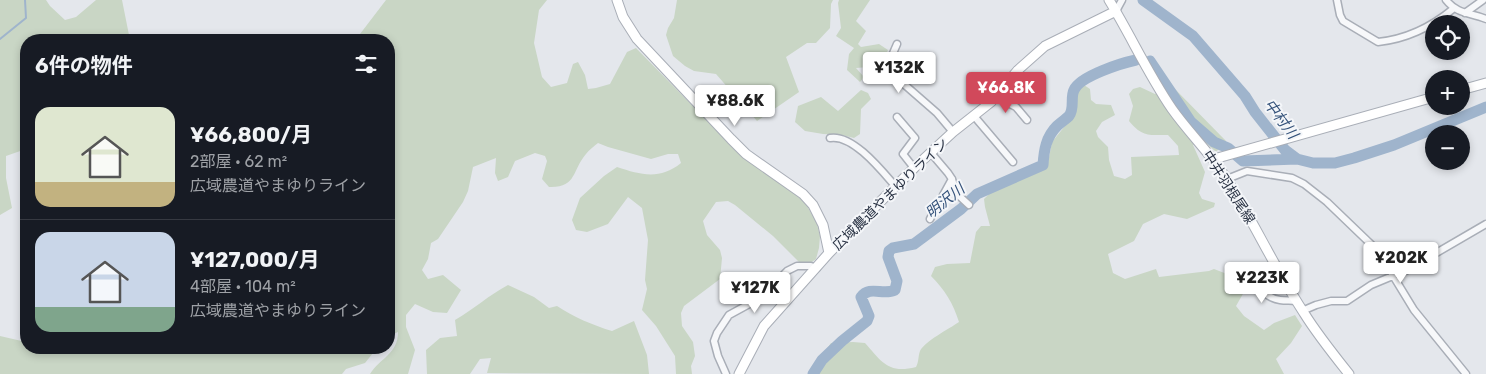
<!DOCTYPE html>
<html lang="ja">
<head>
<meta charset="utf-8">
<style>
	body { margin:0; font-family:Rubik,"Noto Sans JP",sans-serif; background:#242831; color:#f1f3f6; height:100vh; display:flex; flex-direction:column; font-size:19px; white-space:nowrap }
	* { box-sizing:border-box; margin:0 }
	p { font-size:16px; color:#9ea1a6 }
	.icon { flex:none; width:28px; height:28px; fill:none; stroke:currentColor; stroke-width:2; stroke-linecap:round; stroke-linejoin:round }
	.map { position:relative; flex:1; overflow:hidden }
	.details { position:absolute; left:20px; top:34px; width:375px; height:320px; display:flex; flex-direction:column; background:#171b24; border-radius:20px; box-shadow:0 2px 8px #0003 }
	.details>* { flex:none }
	.fabs { position:absolute; left:1425px; top:15px; display:grid; gap:10px }
	.fabs a { display:grid; place-items:center; width:45px; height:45px; border-radius:50%; background:#171b24; box-shadow:0 2px 8px #0003; font-size:25px }
	.price { position:absolute; translate:-50% -42px; padding:0 11px; border-radius:5px; background:#fff; color:#222; font-size:16px; line-height:32px; filter:drop-shadow(0 1px 2px #0008) }
	.price::after { content:''; position:absolute; left:50%; top:30px; width:15px; height:11px; margin-left:-8px; background:inherit; clip-path:polygon(0 0,100% 0,50% 100%) }
	.price.active { background:#d1495b; color:#fff }
	ul { padding:0; list-style:none }
	li { display:flex; align-items:center; gap:15px; height:125px; padding:0 15px }
	li+li { border-top:1px solid #363941 }
	li span { display:grid; place-items:center; flex:none; width:140px; height:100px; border-radius:15px; color:#555 }
	li>.icon { margin-inline-start:auto }
	span .icon { width:60px; height:60px; fill:#fffc; stroke-width:1 }
	li b { font-size:21px }
	h2 { display:flex; justify-content:space-between; align-items:center; height:60px; padding:0 15px; font-size:21px }
	.map>svg:first-child { display:block }
	.green { fill:#c9d6c5 }
	.lines { fill:none; stroke-linecap:round; stroke-linejoin:round }
	.stream { stroke:#9fb4cc; stroke-width:2 }
	.river { stroke:#9fb4cc; stroke-width:11 }
	.street-casing { stroke:#a9aeb7; stroke-width:9 }
	.secondary-casing { stroke:#a9aeb7; stroke-width:11 }
	.street { stroke:#f7f8fa; stroke-width:6 }
	.secondary { stroke:#fff; stroke-width:9 }
	.labels { text-anchor:middle; stroke-width:4; stroke-linejoin:round; paint-order:stroke }
	.street-label { font-size:14px; fill:#2b3445; stroke:#f4f6f9 }
	.water-label { font-size:15px; font-style:italic; fill:#34527a; stroke:#f4f6f9 }
</style>
</head>
<body>
<div class="map">
<svg width="1486" height="374" viewBox="0 0 1486 374">
	<rect width="100%" height="100%" fill="#e4e7ec"/>
	<path class="green" d="M0,0H46L50,6L65,20L76,17L96,0H122L130,40H26V149L6,156V178L12,208L0,215Z
		M386,0H547L539,10L534,43L542,77L551,87L567,83L573,64L578,62L585,75L588,89L596,88L610,84L627,52L636,48L731,145L805,202L817,224L820,236L819,248L816,259L809,264L799,262L773,236L735,205L728,201L716,202L703,221L707,235L720,250L722,258L720,279L684,306L681,313L682,326L693,342L695,356L691,366L692,374H676L675,356L656,326L642,310L647,289L645,280L648,240L642,208L628,197L608,224L587,232L576,230L572,220L580,198L604,176L617,167C641,175 660,180 681,163L678,154H668L651,159L608,147L598,143C594,146 589,150 586,154C572,170 577,188 549,187L542,179L547,161L545,156L535,153L515,161L508,177L498,181L495,173L496,158L473,167L468,191L463,202L438,239L431,243L428,259L422,270L428,279L443,275L461,290L447,313L433,312L415,304L406,315V327L415,350L408,374H370C380,358 398,354 398,332L389,336V40H358L360,34Z
		M677,0H833L831,4L830,28L816,43H807L786,57L799,92L757,121L716,74L694,71L685,66L673,56L666,35L668,28L674,18Z
		M839,0H870L856,21L866,31L858,44L861,47L879,44L888,50L881,66L856,68L864,77L860,82L847,70L849,54L854,48L836,36L841,28L838,3Z
		M1084,85L1090,89L1091,100L1096,104L1111,105L1115,115L1102,122L1096,131L1098,137L1108,147L1109,160L1114,176L1125,179L1132,175L1131,157L1179,155L1178,146L1168,135C1149,135 1142,137 1129,121L1133,106L1129,94L1133,89L1140,87L1155,94L1172,86L1226,141L1216,152L1203,140L1193,145L1205,172L1199,193L1202,199L1215,203L1214,207L1187,219L1164,214L1143,224L1134,241L1108,254L1113,273L1125,279L1156,269L1159,277L1209,271L1214,269L1227,274L1244,292L1236,306L1244,316L1264,330L1274,323L1295,315L1302,326L1291,343L1276,359L1284,374H809L831,343L853,342L865,343C882,362 888,374 916,367C919,362 918,356 920,351C925,341 949,329 959,322C953,303 945,290 931,276L935,267L947,264L970,263L976,232L981,226H990L985,207L984,199L990,193L1047,168L1052,142L1073,116L1077,93Z
		M861,90L868,93L871,99L861,109L860,134L854,138L842,135L823,134L805,131L795,122L798,106L821,97L838,111Z
		M508,285L534,297L549,308L557,306C574,317 592,325 612,331L634,321L647,355L649,374L487,373L491,358L480,359L470,374H427L426,350L440,338L457,336L455,320C474,309 489,295 508,285Z
		M0,336L26,342V348H377L365,363L346,369L342,374H0Z"/>
	<g class="lines">
		<path class="stream" d="M0,39L26,18L25,0"/>
		<path class="river" d="M1143,0L1193,36L1245,96L1255,112L1285,150L1297,159L1313,163H1335L1354,158L1394,145L1486,107
			M1150,61L1191,122L1214,142L1228,148L1243,161L1297,159
			M813,374L822,360L842,341L867,321L869,316L861,297C870,285 883,296 895,290L897,281L888,257L889,251L893,248L914,244L961,209L977,194L1043,165C1044,150 1046,137 1057,126C1061,122 1066,119 1069,116C1075,108 1070,98 1074,90C1080,76 1122,63 1136,60"/>
		<defs>
			<path id="street" d="M1337,0L1340,15L1343,21L1378,42C1407,39 1430,28 1453,9
				M1446,0C1458,15 1470,12 1486,19
				M1116,11L1122,0
				M1465,13L1483,0
				M897,44L888,65L890,72L937,113L953,132
				M999,95L1006,102L1016,107L1027,120
				M974,116L1013,162
				M897,117L915,138L903,154L914,168
				M830,138C853,134 882,171 896,187
				M931,153L948,173L952,179L956,193L969,205
				M1227,179L1247,171L1292,178L1304,184L1327,202L1378,251L1414,310L1466,374
				M930,219L952,179
				M1251,274C1258,286 1265,298 1280,300C1286,301 1291,300 1297,301
				M1302,311L1316,305L1331,301H1347L1371,285L1407,270L1486,224
				M726,374L718,356L714,341L717,333L729,315L762,297L787,271L797,266H811L817,268"/>
			<path id="secondary" d="M617,0L623,17L637,39L731,139L746,154L803,194L813,205L823,225L829,253
				M1109,0C1131,36 1148,74 1172,109C1189,133 1210,153 1226,178C1254,222 1275,269 1304,313C1317,334 1333,354 1349,374
				M1461,90L1486,83
				M1214,159L1434,97
				M739,374L764,326L829,253L914,168L953,132L991,102L1018,70L1045,46L1116,11"/>
		</defs>
		<use href="#street" class="street-casing"/>
		<use href="#secondary" class="secondary-casing"/>
		<use href="#street" class="street"/>
		<use href="#secondary" class="secondary"/>
	</g>
	<g class="labels">
		<g class="street-label">
			<text transform="translate(1229 187) rotate(57)" y="5">中井羽根尾線</text>
			<text transform="translate(890 194) rotate(-44)" y="5">広域農道やまゆりライン</text>
		</g>
		<g class="water-label">
			<text transform="translate(1281 119) rotate(53)" y="5">中村川</text>
			<text transform="translate(945 201) rotate(-39)" y="5">明沢川</text>
		</g>
	</g>
</svg>
<div class="fabs">
<a><svg class="icon" aria-label="locate" viewBox="0 0 24 24"><circle cx="12" cy="12" r="6"/><path d="M12 2v4M12 18v4M2 12h4M18 12h4"/></svg></a>
<a>+</a>
<a>−</a>
</div>
<b class="price" style="left:899px;top:94px">¥132K</b>
<b class="price active" style="left:1006px;top:114px">¥66.8K</b>
<b class="price" style="left:735px;top:127px">¥88.6K</b>
<b class="price" style="left:1401px;top:284px">¥202K</b>
<b class="price" style="left:1262px;top:304px">¥223K</b>
<b class="price" style="left:755px;top:314px">¥127K</b>
<section class="details">
<h2>6件の物件<svg class="icon" aria-label="filters" viewBox="0 0 24 24"><path d="M4 7h16M4 17h16"/><circle cx="9" cy="7" r="2"/><circle cx="15" cy="17" r="2"/></svg></h2>
<ul>
<li><span style="background:linear-gradient(#dfe7d0 75%,#c2b280 0)"><svg class="icon" aria-label="home" viewBox="0 0 24 24"><path d="M3 11l9-7 9 7M6 9v11h12V9"/></svg></span><div><b>¥66,800/月</b><p>2部屋 · 62 m²</p><p>広域農道やまゆりライン</p></div></li>
<li><span style="background:linear-gradient(#c9d6e8 75%,#7fa58c 0)"><svg class="icon" aria-label="home" viewBox="0 0 24 24"><path d="M3 11l9-7 9 7M6 9v11h12V9"/></svg></span><div><b>¥127,000/月</b><p>4部屋 · 104 m²</p><p>広域農道やまゆりライン</p></div></li>
</ul>
</section>
</div>
</body>
</html>
